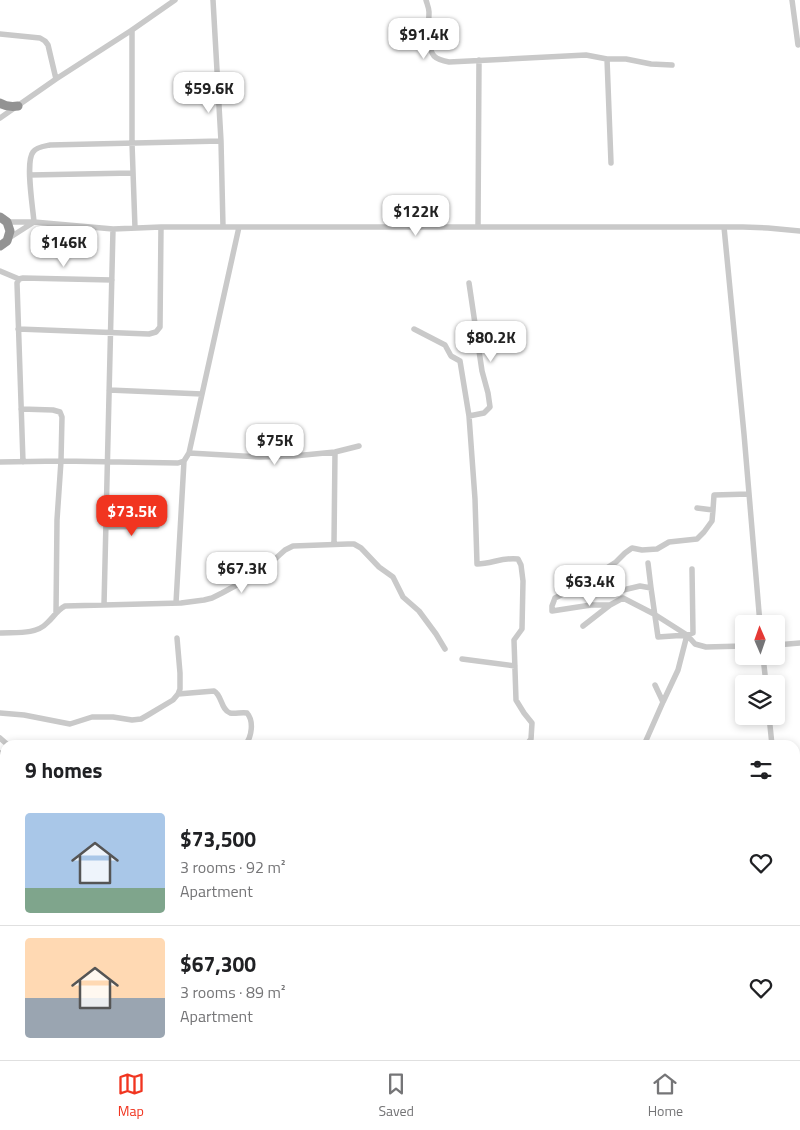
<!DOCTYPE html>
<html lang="en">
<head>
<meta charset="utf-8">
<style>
	body { margin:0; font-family:"Titillium Web",sans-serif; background:#f6f6f6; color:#202124; height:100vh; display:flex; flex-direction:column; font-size:19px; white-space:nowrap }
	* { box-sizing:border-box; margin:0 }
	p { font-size:16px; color:#757577 }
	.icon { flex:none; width:28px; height:28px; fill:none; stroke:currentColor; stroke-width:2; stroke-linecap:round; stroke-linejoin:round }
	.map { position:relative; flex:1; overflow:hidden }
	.details { position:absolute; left:0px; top:740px; width:800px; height:320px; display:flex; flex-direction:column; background:#fff; border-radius:15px 15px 0 0; box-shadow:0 2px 8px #0003 }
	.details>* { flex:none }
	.needle { width:32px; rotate:358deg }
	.tools { position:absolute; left:735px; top:615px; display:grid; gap:10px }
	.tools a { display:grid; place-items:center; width:50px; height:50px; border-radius:5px; background:#fff; box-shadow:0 2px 8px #0003; font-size:25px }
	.price { position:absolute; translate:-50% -42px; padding:0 11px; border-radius:10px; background:#fff; color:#222; font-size:16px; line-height:32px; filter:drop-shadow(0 1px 2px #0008) }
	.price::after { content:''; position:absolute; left:50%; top:30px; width:15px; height:11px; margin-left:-8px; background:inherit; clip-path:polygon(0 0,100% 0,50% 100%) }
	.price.on { background:#f13520; color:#fff }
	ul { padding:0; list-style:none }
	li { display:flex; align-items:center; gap:15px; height:125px; padding:0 25px }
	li+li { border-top:1px solid #e0e0e0 }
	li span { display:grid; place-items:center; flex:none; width:140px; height:100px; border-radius:5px; color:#555 }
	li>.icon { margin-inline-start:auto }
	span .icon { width:60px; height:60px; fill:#fffc; stroke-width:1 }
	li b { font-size:21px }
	h2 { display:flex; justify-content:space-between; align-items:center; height:60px; padding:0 25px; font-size:21px }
	.dock { display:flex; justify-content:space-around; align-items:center; height:70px; border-top:1px solid #e0e0e0; background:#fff; font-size:14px; color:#757577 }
	.dock a { display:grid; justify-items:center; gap:2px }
	.dock .on { color:#f13520 }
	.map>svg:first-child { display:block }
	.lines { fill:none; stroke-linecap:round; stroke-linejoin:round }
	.minor { stroke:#c9c9c9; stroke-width:5.5 }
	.highway { stroke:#939393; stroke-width:9 }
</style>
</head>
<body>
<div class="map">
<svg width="800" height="1060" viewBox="0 0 800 1060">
	<rect width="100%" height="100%" fill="#fff"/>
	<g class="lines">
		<path class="minor" d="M213,0L221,141L223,227
			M426,0C427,4 429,8 429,12C429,23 426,46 434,56C438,60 443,61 449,62L586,55L607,59H626L651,64L672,65
			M792,0L798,45
			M132,30V143L135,228
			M0,34L40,38L45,41L48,45L56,79
			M607,59L611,163
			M0,118L56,79L132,30L175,0
			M30,175L133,173
			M7,222H34L113,229L161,227H743L768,228L800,231
			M34,222C33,208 25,162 33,152C36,147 45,146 50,145L221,141
			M478,227L479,60
			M724,227L744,434L760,624
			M9,238L34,222
			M0,271L19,279L23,278L112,280
			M19,279L17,283L23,462
			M469,283L482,371L488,393L490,407L484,413L469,416
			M18,329L149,334L156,332L160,327L161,227
			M414,329L445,345L451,356L460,361L469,416L475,499L477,564C492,564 502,557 518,559L521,565L523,581L522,629L514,640L516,700L524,713L532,723L531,739L526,745
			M109,390L202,394
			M21,409L53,410L60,412L62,417L61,461L57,520L56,613
			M189,453L260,457L294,456L335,452L359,446
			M0,462L61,461L178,463L184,461
			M697,508L713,510L714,495L749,494
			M106,527L157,526
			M334,544L335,452
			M648,563L651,588L640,586L619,591L563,594L555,598L552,606V611L591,605H610L623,598L654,614L687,635L678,670L663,702
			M651,588L658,637L687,635L693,633L692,569
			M563,594L581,580L602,571L616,562L625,553L632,548L642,550L657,549L669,542L697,539L704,532L712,521L713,510
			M176,603L184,461L189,453L239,227
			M104,605L113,229
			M583,626L610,605
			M0,633C15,632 36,635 47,623C53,618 57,610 65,606L181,603L204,600L212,598L222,593L257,574L265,568L285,550L293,546L348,544H354L361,548L379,567L393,577L403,597L419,611L436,634L445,649
			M687,635L695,644L706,647L744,646
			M776,645L800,643
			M763,656L766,684
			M462,659L515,666
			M178,694L214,691C222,695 221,710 230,713C235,714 242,712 247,713C254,721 252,737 245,745
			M0,713L24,715L70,724L92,717H113L132,720L141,719L148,715L173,700L178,694L180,689V673L177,638
			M769,716L772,745
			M0,738L8,745
			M644,745L663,702L655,685
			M795,779L800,778
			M0,804L5,805
			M0,867L5,868
			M0,946L5,947
			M0,971L5,977
			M0,1032H5
			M64,1055L71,1060
			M689,1055L696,1060
			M792,1055L793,1060
			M17,1060V1055
			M340,1060V1055
			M614,1060L617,1055
			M649,1060L652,1055"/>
		<path class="highway" d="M0,103C6,107 11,107 18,106
			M0,217L7,222L10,231L7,241L0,246
			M0,756L5,753"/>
	</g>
</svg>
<div class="tools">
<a><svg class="needle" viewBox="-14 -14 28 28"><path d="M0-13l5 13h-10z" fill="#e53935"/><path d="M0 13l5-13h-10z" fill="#757577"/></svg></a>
<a><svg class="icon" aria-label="layers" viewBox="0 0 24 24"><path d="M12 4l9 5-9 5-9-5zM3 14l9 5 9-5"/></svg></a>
</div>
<b class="price" style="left:424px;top:60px">$91.4K</b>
<b class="price" style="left:209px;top:114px">$59.6K</b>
<b class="price" style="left:416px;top:237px">$122K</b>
<b class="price" style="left:64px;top:268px">$146K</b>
<b class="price" style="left:491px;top:363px">$80.2K</b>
<b class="price" style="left:275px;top:466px">$75K</b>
<b class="price on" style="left:132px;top:537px">$73.5K</b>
<b class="price" style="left:242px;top:594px">$67.3K</b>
<b class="price" style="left:590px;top:607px">$63.4K</b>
<section class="details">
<h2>9 homes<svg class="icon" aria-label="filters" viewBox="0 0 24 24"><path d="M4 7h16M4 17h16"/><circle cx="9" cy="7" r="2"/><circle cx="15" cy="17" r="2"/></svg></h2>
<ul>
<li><span style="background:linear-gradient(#a9c7e8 75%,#7fa58c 0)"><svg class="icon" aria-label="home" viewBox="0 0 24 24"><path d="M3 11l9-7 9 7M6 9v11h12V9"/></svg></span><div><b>$73,500</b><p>3 rooms · 92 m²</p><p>Apartment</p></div><svg class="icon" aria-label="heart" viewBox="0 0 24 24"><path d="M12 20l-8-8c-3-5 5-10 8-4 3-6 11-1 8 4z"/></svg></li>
<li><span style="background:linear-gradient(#ffd9b3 60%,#9aa5b1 0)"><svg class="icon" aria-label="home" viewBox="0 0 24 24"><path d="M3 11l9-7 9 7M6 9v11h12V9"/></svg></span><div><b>$67,300</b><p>3 rooms · 89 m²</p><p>Apartment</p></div><svg class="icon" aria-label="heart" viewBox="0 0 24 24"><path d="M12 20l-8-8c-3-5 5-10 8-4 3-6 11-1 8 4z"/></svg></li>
</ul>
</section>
</div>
<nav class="dock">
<a class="on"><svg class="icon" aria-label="map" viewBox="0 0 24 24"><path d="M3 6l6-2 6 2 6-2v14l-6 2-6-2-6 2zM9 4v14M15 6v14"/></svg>Map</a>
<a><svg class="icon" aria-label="saved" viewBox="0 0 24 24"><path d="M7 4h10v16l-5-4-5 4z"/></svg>Saved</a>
<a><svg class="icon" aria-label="home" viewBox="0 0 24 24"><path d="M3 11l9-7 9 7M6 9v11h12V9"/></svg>Home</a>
</nav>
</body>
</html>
